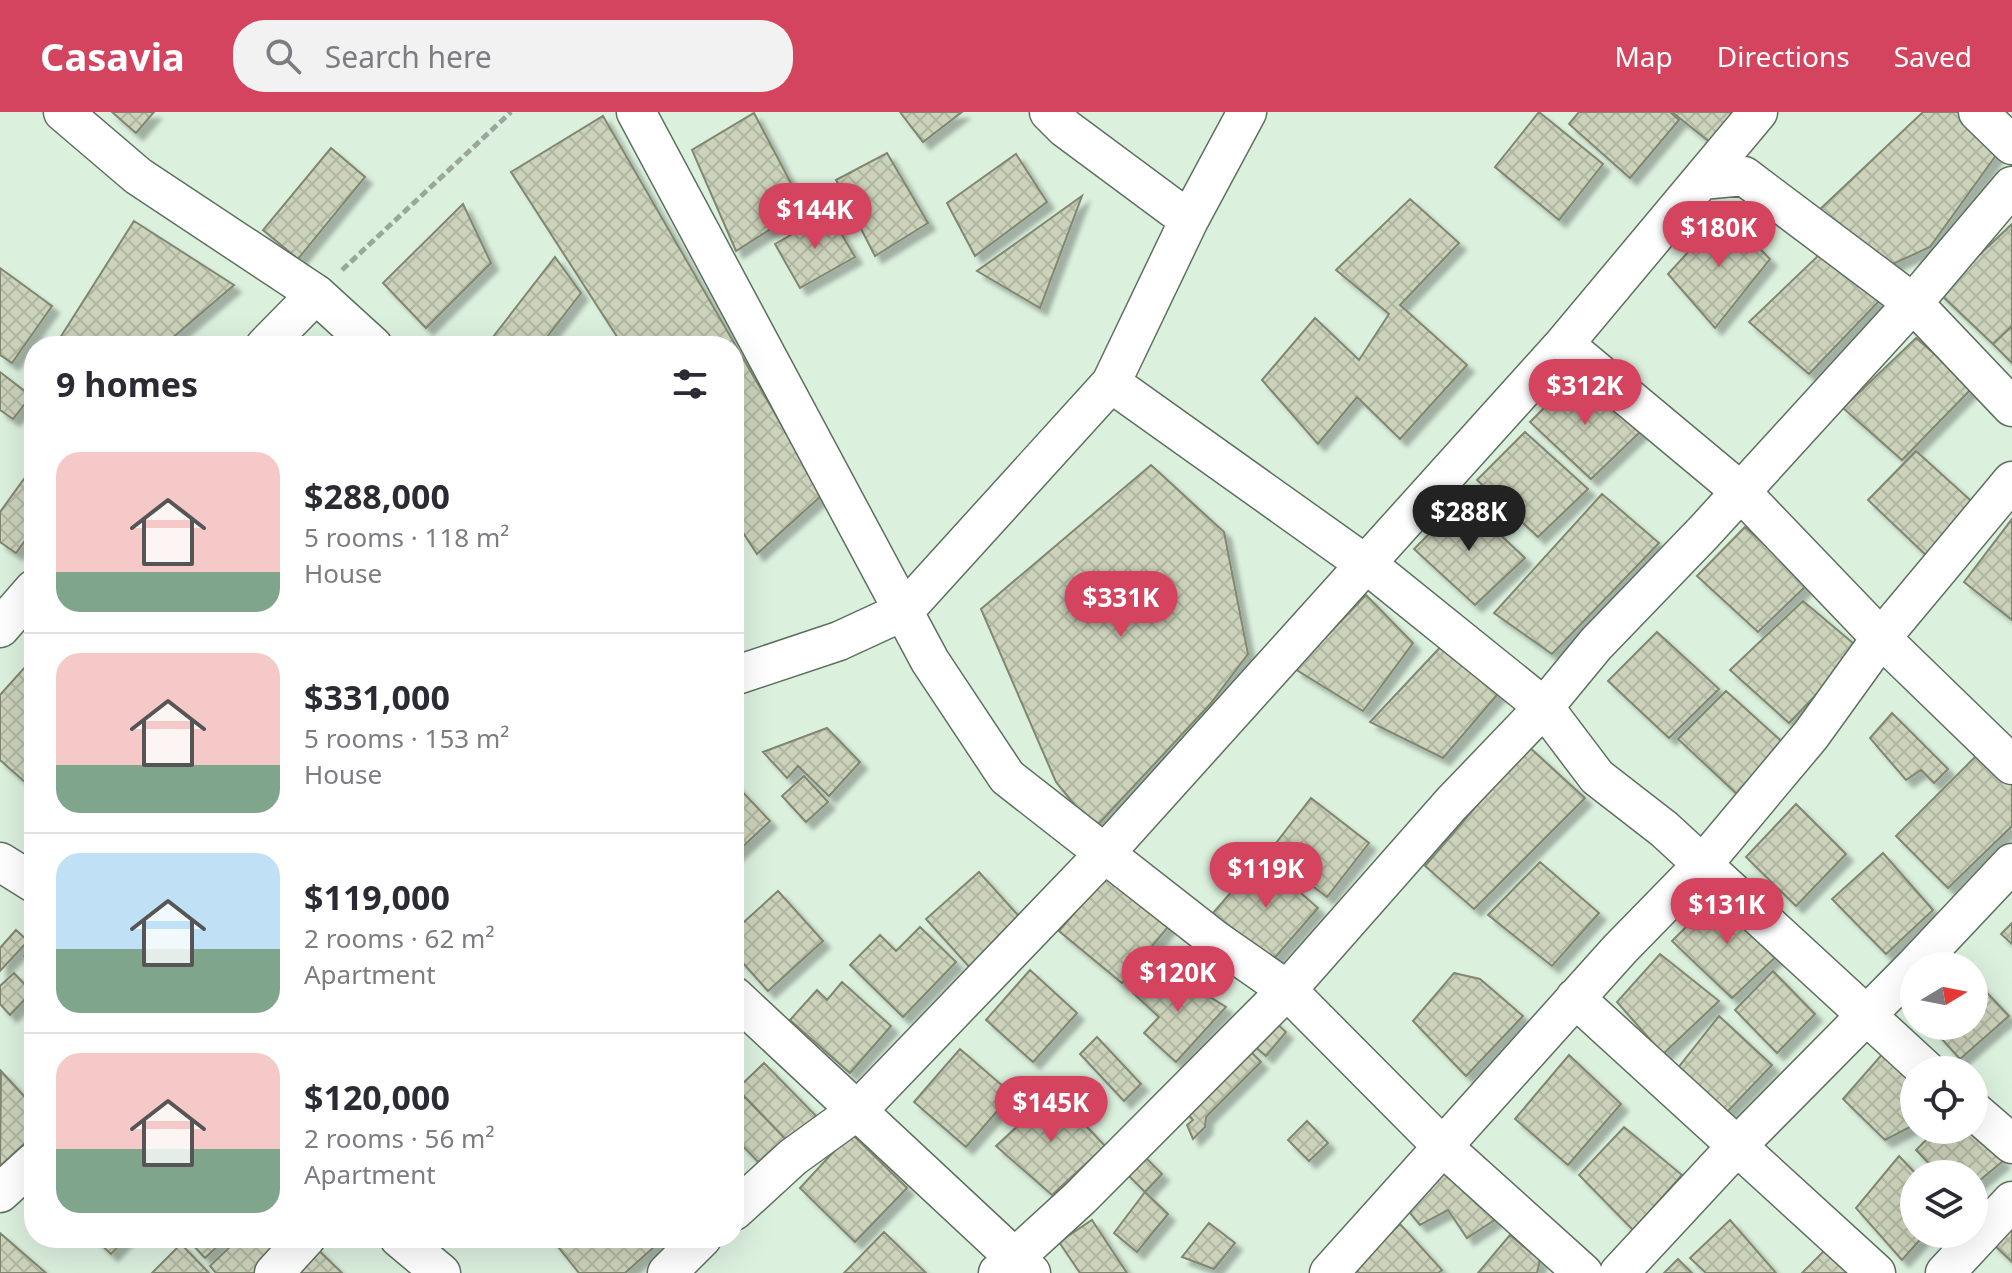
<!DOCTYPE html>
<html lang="en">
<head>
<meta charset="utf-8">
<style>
	body { margin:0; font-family:"Noto Sans",sans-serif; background:#f2f2f3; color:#2b2b33; height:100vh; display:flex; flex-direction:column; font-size:30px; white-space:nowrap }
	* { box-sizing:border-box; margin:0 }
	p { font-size:26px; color:#7c7c81 }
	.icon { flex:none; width:44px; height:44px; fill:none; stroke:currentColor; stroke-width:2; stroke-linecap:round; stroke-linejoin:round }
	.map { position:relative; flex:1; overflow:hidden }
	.sheet { position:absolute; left:24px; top:224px; width:720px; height:912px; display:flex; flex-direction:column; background:#fff; border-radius:32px; box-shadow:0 8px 32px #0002 }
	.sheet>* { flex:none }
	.needle { width:52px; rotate:80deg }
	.controls { position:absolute; left:1900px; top:840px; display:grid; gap:16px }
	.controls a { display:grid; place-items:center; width:88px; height:88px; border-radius:50%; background:#fff; box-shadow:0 8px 32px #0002; font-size:40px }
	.price { position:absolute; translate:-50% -68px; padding:0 18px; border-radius:28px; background:#d5445f; color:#fff; font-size:26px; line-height:52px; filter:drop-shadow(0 2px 4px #0008) }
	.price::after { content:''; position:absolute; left:50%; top:48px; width:24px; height:18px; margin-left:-12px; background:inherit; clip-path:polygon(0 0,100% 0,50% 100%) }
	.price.selected { background:#222; color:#fff }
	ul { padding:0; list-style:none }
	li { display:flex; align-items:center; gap:24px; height:200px; padding:0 32px }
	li+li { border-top:2px solid #e1e1e2 }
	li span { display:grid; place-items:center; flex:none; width:224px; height:160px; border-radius:24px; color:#555 }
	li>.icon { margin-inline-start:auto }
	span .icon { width:96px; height:96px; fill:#fffc; stroke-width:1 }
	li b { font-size:34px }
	h2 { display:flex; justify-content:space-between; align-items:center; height:96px; padding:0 32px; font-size:34px }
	header { display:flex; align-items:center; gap:48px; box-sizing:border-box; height:112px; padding:0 40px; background:#d5445f; color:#fff }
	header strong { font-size:38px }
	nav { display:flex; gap:44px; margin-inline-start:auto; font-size:28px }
	.search { width:560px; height:72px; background:#f2f2f3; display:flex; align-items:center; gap:20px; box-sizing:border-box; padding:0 28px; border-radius:32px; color:#7c7c81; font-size:30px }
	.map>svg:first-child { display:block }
	.building { fill:url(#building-cross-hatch); stroke:#818771; stroke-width:2; filter:url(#shadow) }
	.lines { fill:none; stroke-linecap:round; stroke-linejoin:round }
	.street-casing { stroke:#5e7060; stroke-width:41 }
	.path { stroke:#99a89b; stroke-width:5; stroke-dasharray:8 4; stroke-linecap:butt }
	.street { stroke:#fff; stroke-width:38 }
</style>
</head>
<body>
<header>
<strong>Casavia</strong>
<div class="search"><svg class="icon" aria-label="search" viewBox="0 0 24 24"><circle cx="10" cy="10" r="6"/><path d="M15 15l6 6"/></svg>Search here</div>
<nav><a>Map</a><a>Directions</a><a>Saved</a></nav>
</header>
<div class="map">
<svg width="2012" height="1161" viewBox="0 0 2012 1161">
	<defs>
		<pattern id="building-cross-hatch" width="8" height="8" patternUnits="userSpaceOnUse" patternTransform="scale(2)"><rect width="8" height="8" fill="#ccd3bb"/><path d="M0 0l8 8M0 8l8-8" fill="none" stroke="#b0b6a1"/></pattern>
		<filter id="shadow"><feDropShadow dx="7" dy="7" stdDeviation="2" flood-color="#0004"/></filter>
	</defs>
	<rect width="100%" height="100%" fill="#dcf0de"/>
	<path class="building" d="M112,0H154L136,21Z
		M900,0H962L923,30Z
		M1539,0L1603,52L1559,108L1495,55Z
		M1579,0H1670L1679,8L1630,66L1569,12Z
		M1672,0H1752L1721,39Z
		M1923,0H1978L2007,28L1930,135L1884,156L1816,101Z
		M754,1L804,96L736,139L692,38Z
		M603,4L822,383L757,442L734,407V234H623L511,60Z
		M331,36L365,65L298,147L263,118Z
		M887,41L928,111L875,144L836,68Z
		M1016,42L1047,90L975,144L947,91Z
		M1082,84L1040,196L977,159Z
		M1410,87L1459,131L1400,193L1467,253L1400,327L1357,285L1318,332L1262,268L1315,206L1359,248L1389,202L1336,158Z
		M463,92L491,151L426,216L383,171Z
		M829,101L855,145L800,176L775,132Z
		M1724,101L1770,147L1715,216L1668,162Z
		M134,109L234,173L163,234H67L60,226Z
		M2012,112V214L1993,232L1939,181Z
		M1822,140L1879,189L1809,262L1749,210Z
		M555,145L581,181L540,234H486Z
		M0,156L52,194L12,251L0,243Z
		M2012,214V251L1993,232Z
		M1916,226L1973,275L1902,348L1843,296Z
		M0,260L31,284L13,307L0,298Z
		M1578,262L1641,319L1591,367L1530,310Z
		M1525,320L1588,377L1538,425L1477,368Z
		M1916,339L1979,396L1928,445L1868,388Z
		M1151,353L1224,420L1248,542L1211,591L1094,717L1056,670L981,497Z
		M24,367L34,374V416L16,441L0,430V400Z
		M1602,382L1659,431L1552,542L1494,501Z
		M1463,388L1525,446L1475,493L1414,437Z
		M2012,407V508L1964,470Z
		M1745,415L1808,472L1758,520L1697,464Z
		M1366,483L1413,531L1363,599L1295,557Z
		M1803,489L1860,537L1789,611L1730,558Z
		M1657,520L1719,577L1669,626L1608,569Z
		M1447,528L1503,576L1443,646L1370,610Z
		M34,545V678L0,648V583Z
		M1726,579L1789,636L1739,684L1678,627Z
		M1892,601L1948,657L1934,671L1921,658L1906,668L1870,626Z
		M827,616L860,650L829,684L798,654L787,666L763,640Z
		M1528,634L1585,686L1474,797L1425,754Z
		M1979,641L2012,669V714L1948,776L1896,724Z
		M804,664L828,690L806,710L782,684Z
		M734,671L770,709L734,743Z
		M1311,686L1369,731L1327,785L1269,740Z
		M1796,692L1846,742L1796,794L1746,745Z
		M1883,741L1933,798L1886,842L1832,787Z
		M1261,746L1318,796L1270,851L1213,801Z
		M1540,750L1599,801L1552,854L1488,803Z
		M1110,759L1172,810L1122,871L1059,819Z
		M979,760L1025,811L973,859L926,807Z
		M778,779L823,829L768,879L734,841V819Z
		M1720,781L1783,838L1732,886L1672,829Z
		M2012,811V832L2001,822Z
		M920,815L956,850L903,905L850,853L880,823L896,839Z
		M16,818L28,829L0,859V836Z
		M34,834V854L24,844Z
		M1660,842L1719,889L1663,942L1617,890Z
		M1030,858L1077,901L1033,950L986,908Z
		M1773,859L1815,902L1777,941L1735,898Z
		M14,861L32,880L10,903L0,892V874Z
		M1454,861L1480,867L1523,904L1466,964L1413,909Z
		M1173,862L1226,895L1176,950L1144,921L1159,905L1133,881Z
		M1974,867L2009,904L1960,947L1930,914H1974Z
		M842,870L891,914L850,961L790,908L817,878L827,888Z
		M1265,901L1286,920L1266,944L1245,926Z
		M1719,904L1772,953L1727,1000L1678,956Z
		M1097,925L1141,972L1124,989L1080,942Z
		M1244,933L1261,950L1206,1005L1205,1015L1193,1027L1187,1013L1193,1008L1181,995Z
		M960,937L1012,982L966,1035L914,990Z
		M1885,939L1914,966V1013L1885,1028L1843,987Z
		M1569,943L1621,992L1568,1053L1515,1007Z
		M764,951L819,1007L792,1034L737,977Z
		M1,959L34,995V1023L0,1054Z
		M1054,980L1105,1034L1052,1083L996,1034Z
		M745,985L792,1034L767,1059L734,1025V996Z
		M1307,1009L1328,1031L1309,1049L1288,1028Z
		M1624,1015L1682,1063L1633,1118L1579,1063Z
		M1936,1018H1972L2003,1049L1974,1073V1062H1939L1916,1038Z
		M851,1021L907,1076L855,1130L800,1076Z
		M1141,1041L1162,1062L1145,1080L1124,1059Z
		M1899,1044L1916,1062L1914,1122H1925L1902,1148L1856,1096Z
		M1447,1056L1496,1107L1467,1126L1448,1098L1420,1113L1406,1096Z
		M1145,1080L1168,1102L1137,1140L1114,1121Z
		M1092,1108L1127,1161H1080L1059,1130Z
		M1730,1108L1776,1161H1706L1690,1146Z
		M2012,1110V1150L1991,1130Z
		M1209,1111L1235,1131L1214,1157L1182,1145Z
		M1400,1112L1442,1158L1438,1161H1359L1354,1155Z
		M884,1120L926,1161H844Z
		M0,1121L46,1161H0Z
		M1510,1123L1540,1148L1537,1161H1478Z
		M94,1126H126L111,1142Z
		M199,1126H226L205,1146L192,1132Z
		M253,1126H291L258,1161H216L210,1154L238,1127L247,1135Z
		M551,1126H664L625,1161H579Z
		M308,1128L342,1161H275Z
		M1832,1131L1862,1161H1802Z
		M181,1132L209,1161H152Z
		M1678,1147L1692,1161H1664Z"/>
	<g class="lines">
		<defs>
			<path id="street" d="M63,0L138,64L316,182L373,234
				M636,0L930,549L1007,665L1214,827L1287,878L1442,1034L1583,1161
				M1049,0L1065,16L1189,108
				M1978,0L2012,33
				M1702,68L1744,64L1913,191L2012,295
				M1564,232L1739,378L1881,526L2012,653
				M265,234L316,182
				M1111,271L1379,462L1544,595L1597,665L1664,717L1926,958
				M0,516L34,477
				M734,564L839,529L904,499L1111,271L1189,108L1247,0
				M0,750L34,771
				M1915,854L2012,751
				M734,884L1031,1161
				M1575,886L1876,1161
				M1974,999L2012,1032
				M0,1081L34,1050
				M734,1099L793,1045L858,998L1106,740L1564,232L1758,0
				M399,1126L441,1161
				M274,1161L306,1126
				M667,1161L702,1126
				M998,1161L1080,1086L1287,878L1451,692L1544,595L1596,532L1704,420L1913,191L2012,74
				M1329,1161L1620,837L1703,752L1811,623L1881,526L2012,369
				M1619,1161L1736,1035L1914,855
				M1945,1161L2012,1089"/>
		</defs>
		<use href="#street" class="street-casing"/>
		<path class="path" d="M342,158L511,0"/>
		<use href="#street" class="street"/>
	</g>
</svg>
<div class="controls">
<a><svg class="needle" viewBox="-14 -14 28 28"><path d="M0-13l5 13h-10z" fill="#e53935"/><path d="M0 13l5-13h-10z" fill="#7c7c81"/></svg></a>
<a><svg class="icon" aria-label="locate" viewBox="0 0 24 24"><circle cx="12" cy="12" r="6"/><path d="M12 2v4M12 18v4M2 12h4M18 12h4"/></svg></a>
<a><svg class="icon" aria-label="layers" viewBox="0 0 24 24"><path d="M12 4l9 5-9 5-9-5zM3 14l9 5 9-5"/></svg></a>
</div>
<b class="price" style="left:815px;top:139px">$144K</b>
<b class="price" style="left:1719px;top:157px">$180K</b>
<b class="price" style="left:1585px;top:315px">$312K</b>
<b class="price selected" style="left:1469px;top:441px">$288K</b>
<b class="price" style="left:1121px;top:527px">$331K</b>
<b class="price" style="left:1266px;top:798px">$119K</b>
<b class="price" style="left:1727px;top:834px">$131K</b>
<b class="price" style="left:1178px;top:902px">$120K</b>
<b class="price" style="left:1051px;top:1032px">$145K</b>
<section class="sheet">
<h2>9 homes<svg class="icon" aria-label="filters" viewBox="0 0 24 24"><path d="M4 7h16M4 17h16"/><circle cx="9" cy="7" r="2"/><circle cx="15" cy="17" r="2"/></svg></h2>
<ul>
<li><span style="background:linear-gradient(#f6c9c9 75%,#7fa58c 0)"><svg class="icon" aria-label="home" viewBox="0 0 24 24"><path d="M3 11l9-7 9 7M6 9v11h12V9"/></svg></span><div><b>$288,000</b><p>5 rooms · 118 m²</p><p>House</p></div></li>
<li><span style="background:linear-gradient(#f6c9c9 70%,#7fa58c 0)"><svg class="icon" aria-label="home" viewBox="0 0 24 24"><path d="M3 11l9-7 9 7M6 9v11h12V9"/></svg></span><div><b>$331,000</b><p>5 rooms · 153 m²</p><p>House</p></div></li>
<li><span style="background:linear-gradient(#bfe0f5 60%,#7fa58c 0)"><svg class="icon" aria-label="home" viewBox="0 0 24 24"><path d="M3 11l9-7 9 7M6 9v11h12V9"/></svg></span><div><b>$119,000</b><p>2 rooms · 62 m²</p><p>Apartment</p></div></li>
<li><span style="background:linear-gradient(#f6c9c9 60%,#7fa58c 0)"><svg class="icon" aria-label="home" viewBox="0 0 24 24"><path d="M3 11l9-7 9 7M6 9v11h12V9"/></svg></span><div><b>$120,000</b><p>2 rooms · 56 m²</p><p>Apartment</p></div></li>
</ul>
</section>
</div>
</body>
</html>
